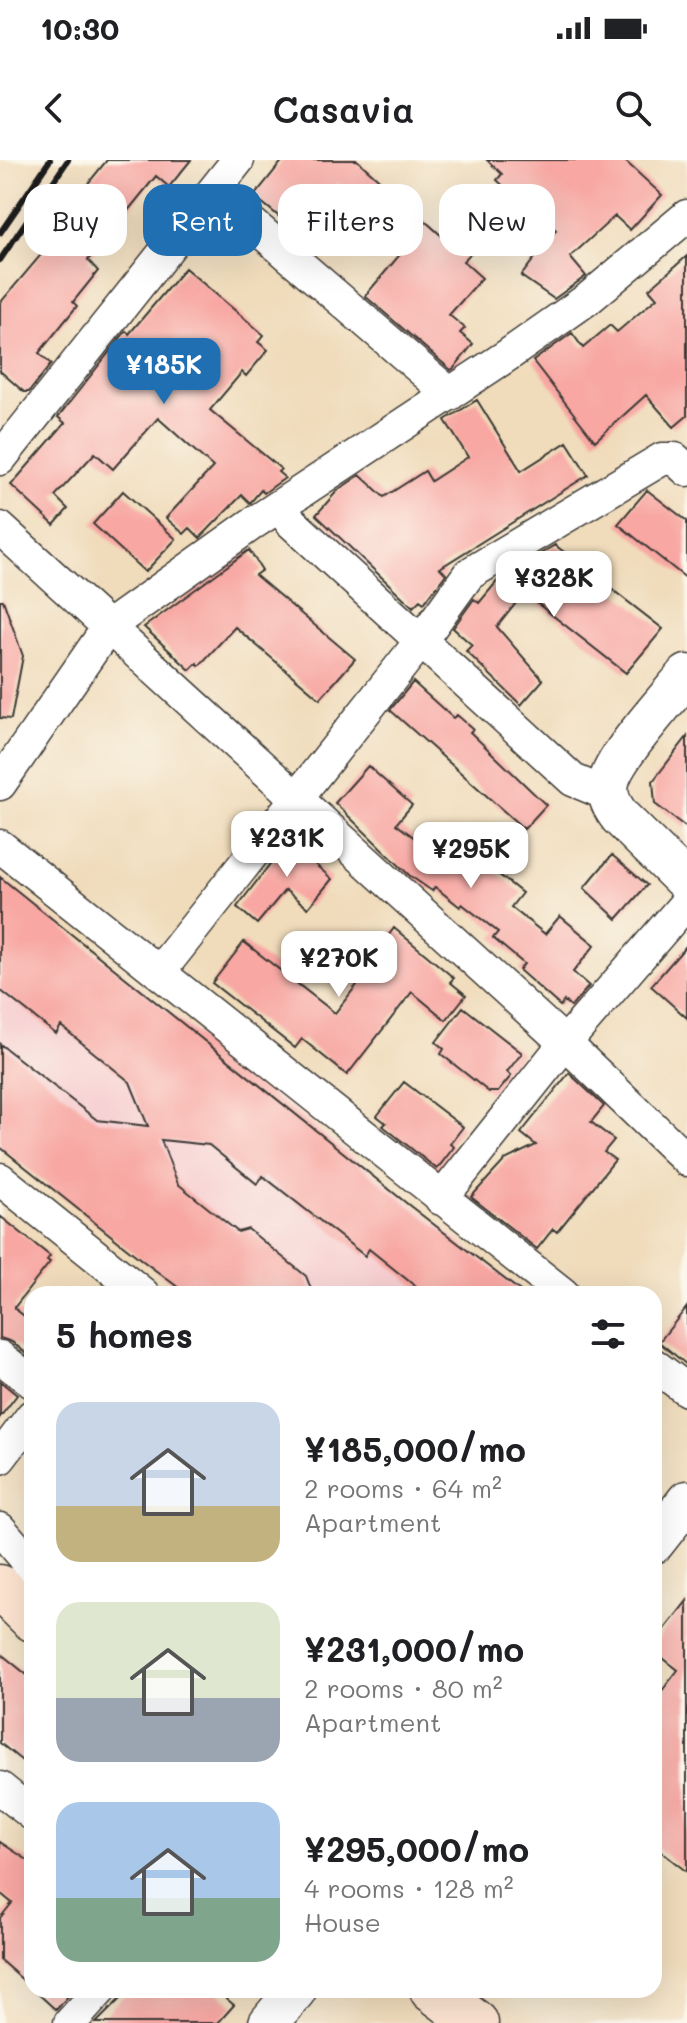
<!DOCTYPE html>
<html lang="en">
<head>
<meta charset="utf-8">
<style>
	body { margin:0; font-family:Mali,sans-serif; background:#f6f6f6; color:#202124; height:100vh; display:flex; flex-direction:column; font-size:30px; white-space:nowrap }
	* { box-sizing:border-box; margin:0 }
	p { font-size:26px; color:#757577 }
	.icon { flex:none; width:44px; height:44px; fill:none; stroke:currentColor; stroke-width:2; stroke-linecap:round; stroke-linejoin:round }
	.map { position:relative; flex:1; overflow:hidden }
	.panel { position:absolute; left:24px; top:1126px; width:638px; height:712px; display:flex; flex-direction:column; background:#fff; border-radius:24px; box-shadow:0 8px 32px #0002 }
	.panel>* { flex:none }
	.guide { position:absolute; left:24px; top:24px; width:640px; height:72px; display:flex; gap:16px }
	.price { position:absolute; translate:-50% -68px; padding:0 18px; border-radius:16px; background:#fff; color:#222; font-size:26px; line-height:52px; filter:drop-shadow(0 2px 4px #0008) }
	.price::after { content:''; position:absolute; left:50%; top:48px; width:24px; height:18px; margin-left:-12px; background:inherit; clip-path:polygon(0 0,100% 0,50% 100%) }
	.price.current { background:#1f6fb2; color:#fff }
	ul { padding:0; list-style:none }
	li { display:flex; align-items:center; gap:24px; height:200px; padding:0 32px }
	li span { display:grid; place-items:center; flex:none; width:224px; height:160px; border-radius:24px; color:#555 }
	li>.icon { margin-inline-start:auto }
	span .icon { width:96px; height:96px; fill:#fffc; stroke-width:1 }
	li b { font-size:34px }
	h2 { display:flex; justify-content:space-between; align-items:center; height:96px; padding:0 32px; font-size:34px }
	.tag { padding:0 28px; border-radius:24px; background:#fff; box-shadow:0 8px 32px #0002; font-size:28px; line-height:72px }
	.tag.current { background:#1f6fb2; color:#fff }
	.status { display:flex; justify-content:space-between; align-items:center; height:56px; padding:0 40px; background:#fff; direction:ltr }
	.status svg { height:22px; fill:currentColor }
	header { display:flex; justify-content:space-between; align-items:center; height:104px; padding:0 32px; background:#fff; font-size:36px; font-weight:600 }
	.map>svg:first-child { display:block }
	.built { fill:#f7cfd1 }
	.building { fill:#f8a7a3 }
	.lines { fill:none; stroke-linecap:round; stroke-linejoin:round }
	.minor-casing { stroke:#3c3934; stroke-width:35 }
	.tertiary-casing { stroke:#3c3934; stroke-width:43 }
	.secondary-casing { stroke:#3c3934; stroke-width:47 }
	.minor { stroke:#fff; stroke-width:32 }
	.tertiary { stroke:#fff; stroke-width:40 }
	.secondary { stroke:#fde4d1; stroke-width:44 }
	.rail { stroke:#1c1c1c; stroke-width:6 }
</style>
</head>
<body>
<div class="status"><b>10:30</b><svg viewBox="0 0 49 12"><path d="M0 12V9h3v3zM5 12V6h3v6zM10 12V3h3v9zM15 12V0h3v12zM26 1h20v11H26zM47 4h2v5h-2z"/></svg></div>
<header><svg class="icon" aria-label="back" viewBox="0 0 24 24"><path d="M15 5l-7 7 7 7"/></svg>Casavia<svg class="icon" aria-label="search" viewBox="0 0 24 24"><circle cx="10" cy="10" r="6"/><path d="M15 15l6 6"/></svg></header>
<div class="map">
<svg width="687" height="1863" viewBox="0 0 687 1863">
	<rect width="100%" height="100%" fill="#fbf7ec"/>
	<filter id="ink" filterUnits="userSpaceOnUse"><feTurbulence type="fractalNoise" baseFrequency=".0125" numOctaves="2"/><feDisplacementMap in="SourceGraphic" scale="16" xChannelSelector="R" yChannelSelector="G"/><feConvolveMatrix kernelMatrix="1 2 1 2 8 2 1 2 1" color-interpolation-filters="sRGB"/></filter>
	<filter id="wash" filterUnits="userSpaceOnUse"><feTurbulence type="fractalNoise" baseFrequency=".006" numOctaves="4" result="noise"/><feDisplacementMap in="SourceGraphic" scale="32" xChannelSelector="R" yChannelSelector="G"/><feGaussianBlur stdDeviation="1.8" result="paint"/><feColorMatrix in="noise" values="0 0 0 0 0 0 0 0 0 0 0 0 0 0 0 0 0 1.4 0 .05"/><feComposite in="paint" operator="in"/></filter>
	<g filter="url(#wash)">
		<rect width="100%" height="100%" fill="#f0dcbb"/>
		<path class="built" d="M0,716L526,1134H185L0,987Z"/>
		<g id="blocks">
			<path class="building" d="M107,0H191L169,27L156,16L88,100L98,111L73,142L77,146L39,193L51,204L29,232H24L0,211V143L67,64L60,58Z
				M283,0H357L443,77L449,71L472,92L463,101L482,118L449,155L465,168L460,173L473,184L454,208L451,210L365,136L408,85L338,23L298,72L254,36Z
				M487,0H624L662,35L630,70L615,56L570,97L586,116L554,139L521,116L556,70L521,33L516,38L497,20L502,14Z
				M687,96V256L674,267L646,235L595,281L533,201L572,173L583,188L610,165L617,172L657,138L649,129Z
				M185,108L264,175L258,182L268,190L246,216L242,212L210,250L281,309L278,312L285,318L264,333L261,330L250,343L242,335L200,378L190,368L184,374L166,358L213,307L158,258L113,309L95,293L55,336L68,349L54,365L11,325L65,263L58,257L126,171L129,174Z
				M477,240L521,311L567,282L588,315L440,408L446,414L424,443L420,440L413,447L316,355L338,330L360,315L384,337L425,311L431,321L468,297L445,260Z
				M647,330L687,361V419L618,364Z
				M123,331L176,379L145,412L93,364Z
				M555,385L663,469L626,513L524,433L497,467L543,520L521,545L466,491L472,485L453,468L474,439L479,443L499,419Z
				M249,390L262,410L255,415L355,499L320,539L235,467L199,506L197,503L190,510L144,467Z
				M0,440H3L23,496L11,559L0,558Z
				M413,522L453,558L457,555L473,569L470,572L546,645L524,669L390,550Z
				M687,577V668L655,644L653,621Z
				M368,606L412,645L396,664L434,692L441,683L462,698L465,694L474,701L477,697L522,733L511,747L545,774L560,756L595,785L573,812L589,826L571,847L564,841L560,846L519,810L524,804L493,778L498,772L462,744L460,747L435,727L432,731L409,715L335,643Z
				M296,670L319,689L310,700L332,719L308,748L285,730L257,764L237,747Z
				M612,695L647,725L617,759L584,728Z
				M0,717L410,1046L524,1134H425L369,1089L365,1096L263,1016L257,1024L209,985L161,980L178,1024L238,1072L248,1069L306,1116L313,1134H187L143,1101L0,987V884L97,960L148,966L130,922L61,866L56,874L0,830Z
				M394,768L454,818L450,822L466,835L446,860L412,832L347,915L302,879L295,888L212,823L244,782L335,853L381,794L377,791Z
				M687,785V858L651,826Z
				M463,847L522,893L507,912L511,916L498,932H489L441,894L444,889L436,882Z
				M569,913L604,946L591,962L614,980L604,992L615,1000L557,1072L553,1069L537,1089L471,1037L505,1000L536,985L521,973Z
				M404,922L463,967L450,984L454,987L437,1009L383,966L386,963L377,956Z
				M0,1056L50,1096L47,1100L50,1102L14,1148L32,1162V1198L12,1182L0,1178Z
				M687,1147V1205L659,1182Z
				M0,1221L17,1235L0,1257Z
				M687,1441V1712L654,1686V1541L678,1510L654,1491V1483Z
				M0,1493L32,1519V1609L0,1583Z
				M0,1682L32,1703V1828L0,1800V1758L12,1743L0,1733Z
				M34,1830H68L71,1833L56,1850Z
				M129,1830H216L234,1845L218,1863H96Z"/>
		</g>
	</g>
	<g filter="url(#ink)">
		<use href="#blocks" fill-opacity="0" stroke="#3c3934" stroke-width="2"/>
		<g class="lines">
			<defs>
				<path id="minor" d="M214,31L450,234
					M0,299L238,0
					M281,345L290,361L573,620L609,635
					M0,368L565,883L687,1000
					M0,624L109,466L252,364L508,195L589,138L687,56
					M0,686L563,1134
					M160,811L420,482L469,414L662,299H675L687,310
					M0,1019L143,1134
					M441,1039L565,883L687,742
					M0,1197L32,1222
					M654,1205L687,1230
					M0,1298L32,1256
					M0,1369L25,1398L32,1419
					M0,1628L32,1654
					M70,1863L100,1830"/>
				<path id="tertiary" d="M687,515C669,537 614,597 609,622C606,635 612,647 620,657L687,723
					M654,1383L687,1341
					M269,1863L296,1830"/>
				<path id="secondary" d="M0,1427L32,1459
					M432,1830L476,1863"/>
			</defs>
			<use href="#minor" class="minor-casing"/>
			<use href="#tertiary" class="tertiary-casing"/>
			<use href="#secondary" class="secondary-casing"/>
			<use href="#minor" class="minor"/>
			<use href="#tertiary" class="tertiary"/>
			<use href="#secondary" class="secondary"/>
			<path class="rail" d="M0,73L50,0
				M0,100L68,0"/>
		</g>
	</g>
</svg>
<b class="price current" style="left:164px;top:246px">¥185K</b>
<b class="price" style="left:554px;top:459px">¥328K</b>
<b class="price" style="left:287px;top:719px">¥231K</b>
<b class="price" style="left:471px;top:730px">¥295K</b>
<b class="price" style="left:339px;top:839px">¥270K</b>
<div class="guide">
<a class="tag">Buy</a>
<a class="tag current">Rent</a>
<a class="tag">Filters</a>
<a class="tag">New</a>
</div>
<section class="panel">
<h2>5 homes<svg class="icon" aria-label="filters" viewBox="0 0 24 24"><path d="M4 7h16M4 17h16"/><circle cx="9" cy="7" r="2"/><circle cx="15" cy="17" r="2"/></svg></h2>
<ul>
<li><span style="background:linear-gradient(#c9d6e8 65%,#c2b280 0)"><svg class="icon" aria-label="home" viewBox="0 0 24 24"><path d="M3 11l9-7 9 7M6 9v11h12V9"/></svg></span><div><b>¥185,000/mo</b><p>2 rooms · 64 m²</p><p>Apartment</p></div></li>
<li><span style="background:linear-gradient(#dfe7d0 60%,#9aa5b1 0)"><svg class="icon" aria-label="home" viewBox="0 0 24 24"><path d="M3 11l9-7 9 7M6 9v11h12V9"/></svg></span><div><b>¥231,000/mo</b><p>2 rooms · 80 m²</p><p>Apartment</p></div></li>
<li><span style="background:linear-gradient(#a9c7e8 60%,#7fa58c 0)"><svg class="icon" aria-label="home" viewBox="0 0 24 24"><path d="M3 11l9-7 9 7M6 9v11h12V9"/></svg></span><div><b>¥295,000/mo</b><p>4 rooms · 128 m²</p><p>House</p></div></li>
</ul>
</section>
</div>
</body>
</html>
